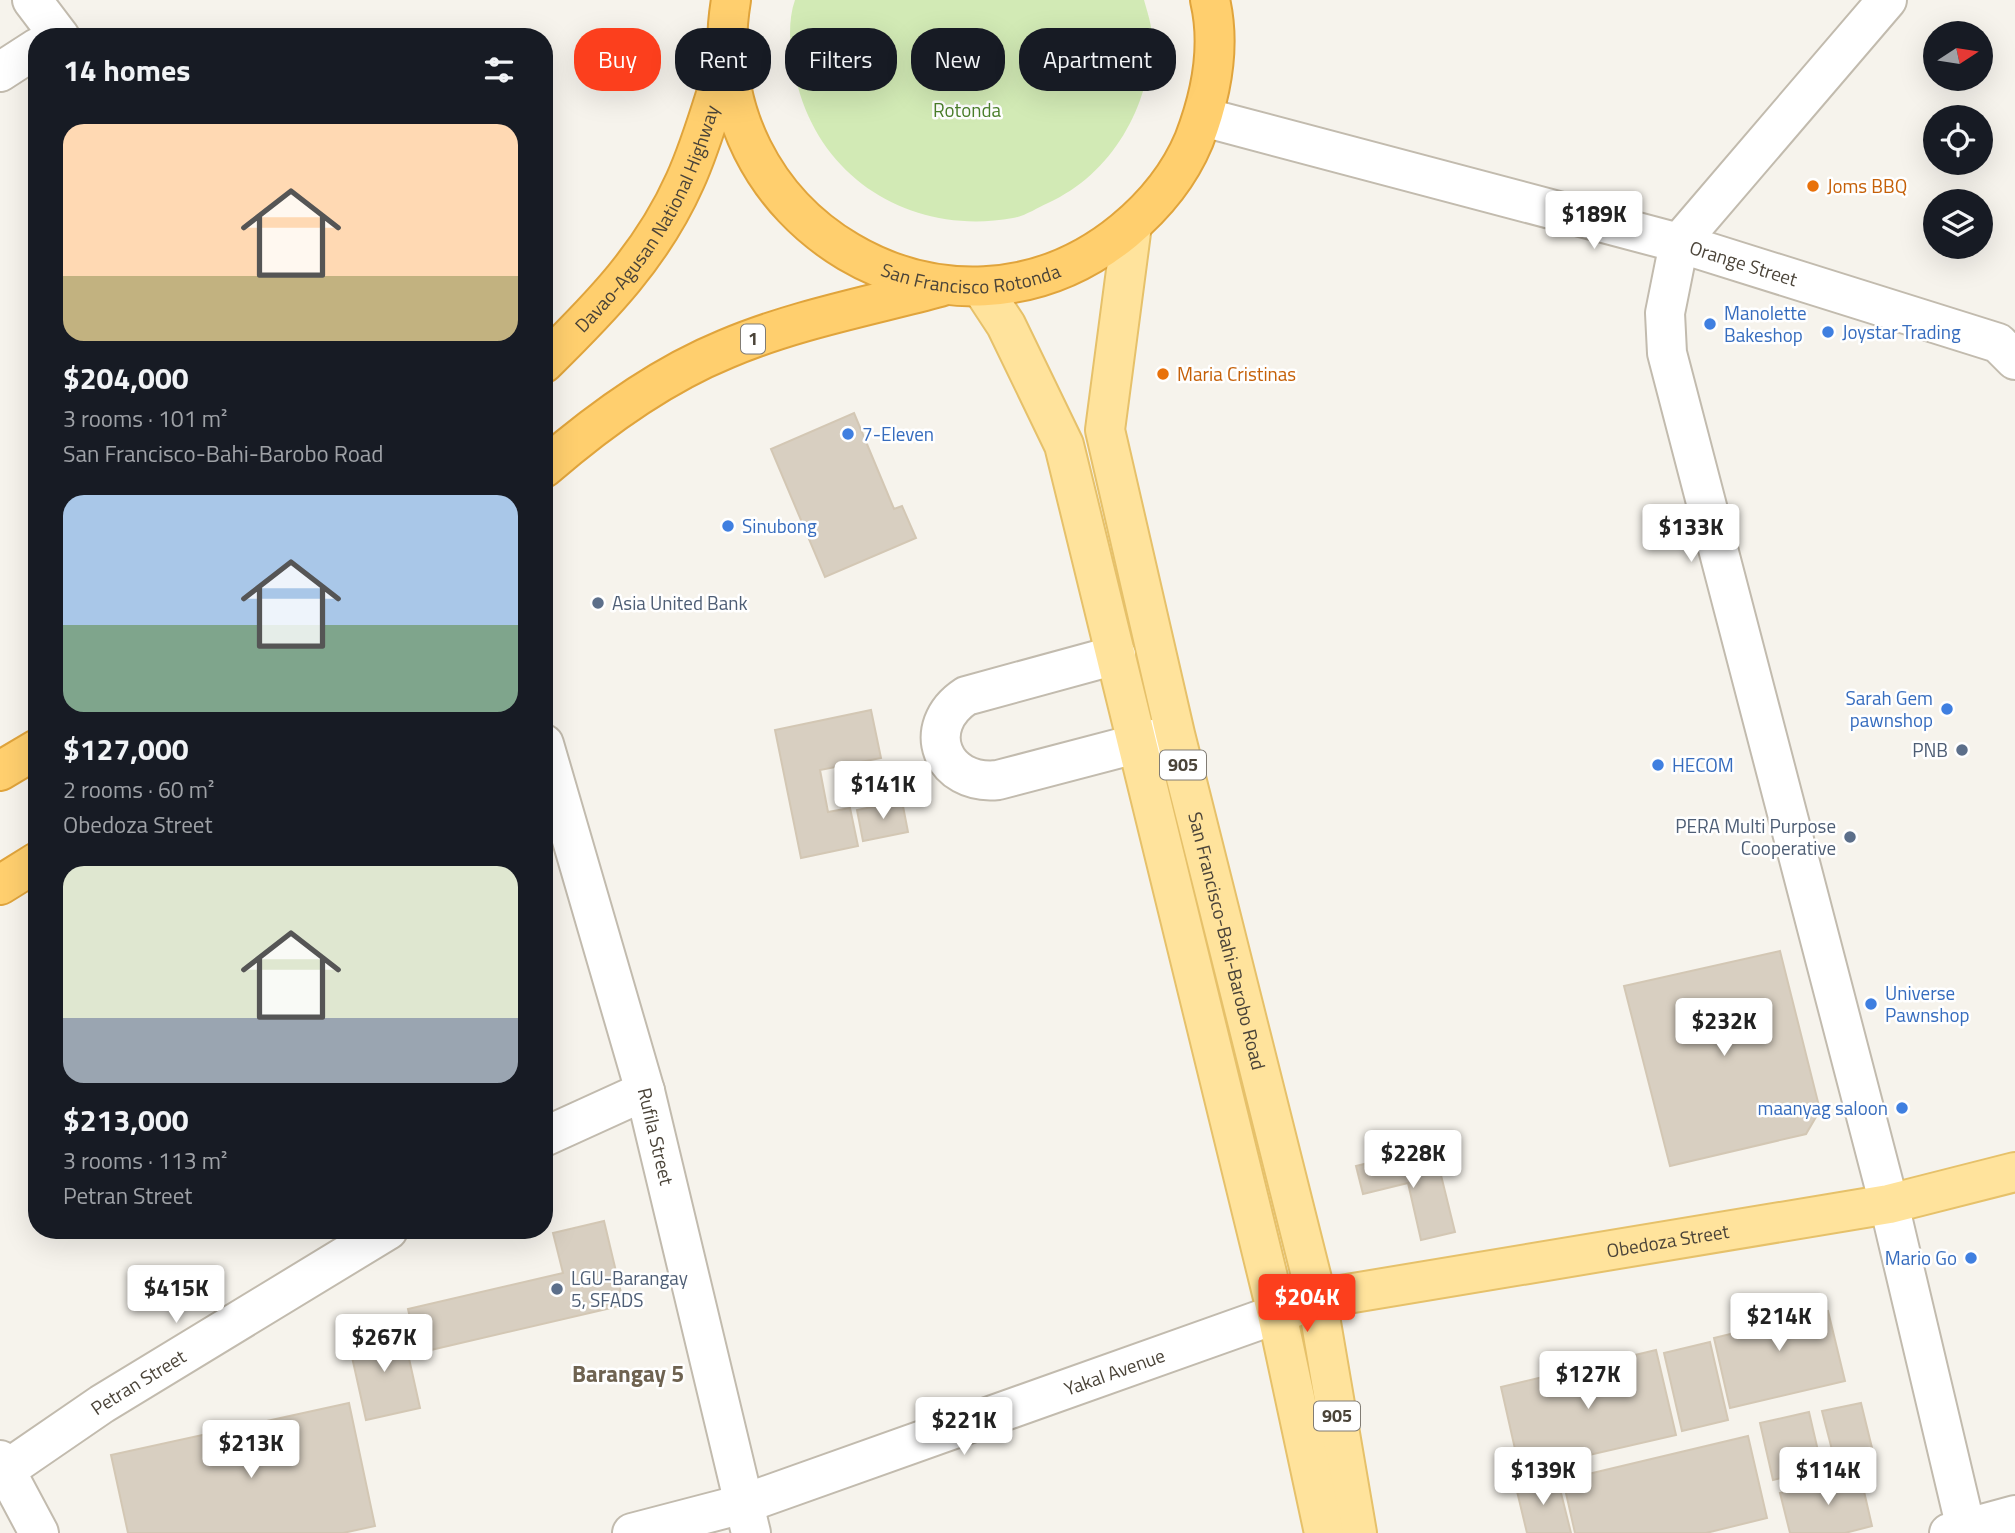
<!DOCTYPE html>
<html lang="en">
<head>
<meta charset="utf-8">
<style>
	body { margin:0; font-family:"Titillium Web",sans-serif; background:#242831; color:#f1f3f6; height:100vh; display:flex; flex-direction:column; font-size:26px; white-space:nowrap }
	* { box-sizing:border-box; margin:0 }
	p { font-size:23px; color:#9ea1a6 }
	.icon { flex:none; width:38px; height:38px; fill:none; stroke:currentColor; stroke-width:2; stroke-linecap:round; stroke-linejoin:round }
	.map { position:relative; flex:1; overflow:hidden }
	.details { position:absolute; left:28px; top:28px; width:525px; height:1211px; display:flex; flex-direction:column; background:#171b24; border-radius:28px; box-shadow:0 7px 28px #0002 }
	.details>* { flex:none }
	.banner { position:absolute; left:574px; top:28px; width:665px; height:63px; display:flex; gap:14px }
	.needle { width:46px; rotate:78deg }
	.tools { position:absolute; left:1923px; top:21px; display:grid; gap:14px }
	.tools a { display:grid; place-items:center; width:70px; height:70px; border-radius:50%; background:#171b24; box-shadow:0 7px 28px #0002; font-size:35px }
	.price { position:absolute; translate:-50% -60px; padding:0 16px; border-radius:7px; background:#fff; color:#222; font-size:23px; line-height:46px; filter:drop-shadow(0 2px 4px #0008) }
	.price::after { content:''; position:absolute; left:50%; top:42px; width:21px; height:16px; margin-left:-10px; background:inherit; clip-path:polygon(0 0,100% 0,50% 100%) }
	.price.selected { background:#fc3f1d; color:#fff }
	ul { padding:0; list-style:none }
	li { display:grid; align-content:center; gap:14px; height:371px; padding:0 35px }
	li span { display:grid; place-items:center; height:217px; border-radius:21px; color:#555 }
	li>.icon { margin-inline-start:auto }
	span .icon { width:126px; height:126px; fill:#fffc; stroke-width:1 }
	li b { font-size:30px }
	h2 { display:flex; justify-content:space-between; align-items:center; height:84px; padding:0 35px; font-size:30px }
	.chip { padding:0 24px; border-radius:28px; background:#171b24; box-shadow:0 7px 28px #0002; font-size:24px; line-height:63px }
	.chip.selected { background:#fc3f1d; color:#fff }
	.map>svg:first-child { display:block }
	.green { fill:#d2eab5 }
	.building { fill:#d8cfc1; stroke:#d3c7b4; stroke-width:2 }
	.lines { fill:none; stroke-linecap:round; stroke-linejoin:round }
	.minor-casing { stroke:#c2bbae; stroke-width:42 }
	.major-casing { stroke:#e6c16a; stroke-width:42 }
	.highway-casing { stroke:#e0a43c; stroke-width:42 }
	.minor { stroke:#fff; stroke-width:38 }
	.major { stroke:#ffe39c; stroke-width:38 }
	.highway { stroke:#ffcf6e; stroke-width:38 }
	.food-dot { fill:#e8710a; stroke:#fff; stroke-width:2.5 }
	.shop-dot { fill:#3f7fe0; stroke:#fff; stroke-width:2.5 }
	.service-dot { fill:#5c6f8a; stroke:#fff; stroke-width:2.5 }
	.labels { text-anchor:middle; stroke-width:5; stroke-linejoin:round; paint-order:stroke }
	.shield { fill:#fff; stroke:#817c74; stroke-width:2 }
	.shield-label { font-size:18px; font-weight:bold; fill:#4b4439 }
	.park-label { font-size:19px; fill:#4a7f2a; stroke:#fff }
	.food-label { font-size:19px; fill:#c56008; stroke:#fff; text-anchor:start }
	.street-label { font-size:19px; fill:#4b4439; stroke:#fff }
	.shop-label { font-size:19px; fill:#366cbe; stroke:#fff; text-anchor:start }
	.service-label { font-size:19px; fill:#4e5e75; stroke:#fff; text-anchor:start }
	.quarter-label { font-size:23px; font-weight:bold; fill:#6e6250; stroke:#fff }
</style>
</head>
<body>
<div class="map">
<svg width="2015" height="1533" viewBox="0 0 2015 1533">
	<rect width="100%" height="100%" fill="#f6f3ec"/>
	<path class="green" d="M795,0H1144C1147,11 1152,25 1152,37C1150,107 1112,174 1048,203C1037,208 1025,216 1013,218C919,235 829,187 800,94C792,66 785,28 795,0Z"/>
	<path class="building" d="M854,413L894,509L902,506L916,538L825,577L771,449Z
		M871,710L881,758L820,770L828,812L850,808L858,846L801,858L775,730Z
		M902,801L908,832L863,841L857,810Z
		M1780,951L1820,1110L1806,1134L1670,1166L1624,986Z
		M1409,1153L1412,1165L1437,1159L1455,1232L1421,1240L1408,1183L1363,1194L1356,1166Z
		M604,1221L624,1305L418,1353L408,1309L563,1273L553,1233Z
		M1814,1296L1819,1313L1828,1311L1845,1381L1730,1408L1714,1338L1747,1330L1743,1313Z
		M402,1327L420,1408L366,1420L348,1339Z
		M1710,1342L1728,1420L1682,1431L1664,1353Z
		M1656,1350L1676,1435L1520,1471L1501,1387Z
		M349,1403L375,1526L343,1533H128L111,1455Z
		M1861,1403L1875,1460L1837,1469L1822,1411Z
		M1809,1412L1822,1468L1773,1480L1760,1423Z
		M1748,1436L1767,1518L1706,1533H1575L1563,1480Z
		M1860,1474L1872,1526L1845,1533H1790L1780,1493Z
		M1557,1477L1571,1533H1527L1516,1487Z"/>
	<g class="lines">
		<defs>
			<g id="minor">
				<path d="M32,0L60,37"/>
				<path d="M1887,0L1679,243L1665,313L1667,353L1889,1204L1967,1533"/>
				<path d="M0,72L37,48"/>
				<path id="s1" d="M1203,117L1679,243L1998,343L2015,360"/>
				<path d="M1116,655L966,696C919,727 942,786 998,780L1170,735"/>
				<path id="s2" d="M544,744L645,1091L751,1533"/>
				<path d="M544,1137L645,1091"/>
				<path d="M0,1460L39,1533"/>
				<path id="s3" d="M0,1474L102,1404L388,1230"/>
				<path id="s4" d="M632,1533L743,1504L1277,1314"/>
				<path d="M1949,1533L2015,1515"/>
			</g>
			<g id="major">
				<path id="s5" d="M1132,225L1105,430L1175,734L1317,1299L1357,1533"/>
				<path d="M981,287L1006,325L1064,445L1277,1314L1324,1533"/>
				<path id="s6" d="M1292,1308L1317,1299L1889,1204L2015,1172"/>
			</g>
			<g id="highway">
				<path id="s7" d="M731,0C694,220 950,374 1124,231C1154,206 1179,176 1194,140C1211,96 1221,47 1210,0"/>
				<path id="s8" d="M544,363C601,307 652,255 685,181C702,144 713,102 726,63"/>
				<path d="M544,468C597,422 660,376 726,349C794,320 869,306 940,287"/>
				<path d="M0,771L37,749"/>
				<path d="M0,885L37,862"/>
			</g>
		</defs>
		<use href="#minor" class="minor-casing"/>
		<use href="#major" class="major-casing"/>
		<use href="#highway" class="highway-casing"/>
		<use href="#minor" class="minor"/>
		<use href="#major" class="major"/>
		<use href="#highway" class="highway"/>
	</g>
	<g class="food-dot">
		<circle cx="1813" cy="186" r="7"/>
		<circle cx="1163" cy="374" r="7"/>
	</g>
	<g class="shop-dot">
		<circle cx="1710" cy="324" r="7"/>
		<circle cx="1828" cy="332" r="7"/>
		<circle cx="848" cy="434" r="7"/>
		<circle cx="728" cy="526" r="7"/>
		<circle cx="1947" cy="709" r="7"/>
		<circle cx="1658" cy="765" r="7"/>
		<circle cx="1871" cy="1004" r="7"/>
		<circle cx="1902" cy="1108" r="7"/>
		<circle cx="1971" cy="1258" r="7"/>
	</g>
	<g class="service-dot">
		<circle cx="598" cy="603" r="7"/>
		<circle cx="1962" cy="750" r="7"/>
		<circle cx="1850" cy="837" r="7"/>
		<circle cx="557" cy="1289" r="7"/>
	</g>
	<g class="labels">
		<g class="shield">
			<rect x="741" y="324.5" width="24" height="29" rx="5"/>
			<rect x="1160" y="750.5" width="46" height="29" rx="5"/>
			<rect x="1314" y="1401.5" width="46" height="29" rx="5"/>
		</g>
		<g class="shield-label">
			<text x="753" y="345">1</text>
			<text x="1183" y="771">905</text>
			<text x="1337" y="1422">905</text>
		</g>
		<g class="park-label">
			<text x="967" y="117">Rotonda</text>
		</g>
		<g class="food-label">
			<text x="1827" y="193">Joms BBQ</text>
			<text x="1177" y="381">Maria Cristinas</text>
		</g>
		<g class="street-label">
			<text dy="7" stroke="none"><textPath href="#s8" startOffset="180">Davao-Agusan National Highway</textPath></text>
			<text dy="7" stroke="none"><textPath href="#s1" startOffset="560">Orange Street</textPath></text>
			<text dy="7" stroke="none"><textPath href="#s7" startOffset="424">San Francisco Rotonda</textPath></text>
			<text dy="7" stroke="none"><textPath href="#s5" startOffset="732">San Francisco-Bahi-Barobo Road</textPath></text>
			<text dy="7" stroke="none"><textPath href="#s2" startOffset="408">Rufila Street</textPath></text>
			<text dy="7" stroke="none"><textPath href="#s6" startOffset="382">Obedoza Street</textPath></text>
			<text dy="7" stroke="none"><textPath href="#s4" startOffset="509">Yakal Avenue</textPath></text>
			<text dy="7" stroke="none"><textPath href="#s3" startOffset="166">Petran Street</textPath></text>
		</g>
		<g class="shop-label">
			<text x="1724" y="320">Manolette<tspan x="1724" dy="22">Bakeshop</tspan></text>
			<text x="1842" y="339">Joystar Trading</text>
			<text x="862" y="441">7-Eleven</text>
			<text x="742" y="533">Sinubong</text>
			<text x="1933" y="705" text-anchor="end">Sarah Gem<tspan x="1933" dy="22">pawnshop</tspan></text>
			<text x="1672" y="772">HECOM</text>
			<text x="1885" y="1000">Universe<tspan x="1885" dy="22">Pawnshop</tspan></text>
			<text x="1888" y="1115" text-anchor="end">maanyag saloon</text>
			<text x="1957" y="1265" text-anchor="end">Mario Go</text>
		</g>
		<g class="service-label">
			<text x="612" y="610">Asia United Bank</text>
			<text x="1948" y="757" text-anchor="end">PNB</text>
			<text x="1836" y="833" text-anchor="end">PERA Multi Purpose<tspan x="1836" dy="22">Cooperative</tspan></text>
			<text x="571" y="1285">LGU-Barangay<tspan x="571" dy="22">5, SFADS</tspan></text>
		</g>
		<g class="quarter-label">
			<text x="628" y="1382">Barangay 5</text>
		</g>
	</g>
</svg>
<div class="tools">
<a><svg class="needle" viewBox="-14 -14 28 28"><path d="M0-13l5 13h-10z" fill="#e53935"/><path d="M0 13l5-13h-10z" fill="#9ea1a6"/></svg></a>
<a><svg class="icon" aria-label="locate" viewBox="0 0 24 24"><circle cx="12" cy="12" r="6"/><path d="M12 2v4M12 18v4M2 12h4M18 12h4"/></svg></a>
<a><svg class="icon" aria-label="layers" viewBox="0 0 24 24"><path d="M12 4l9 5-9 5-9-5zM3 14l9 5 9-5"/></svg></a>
</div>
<b class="price" style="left:1594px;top:251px">$189K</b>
<b class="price" style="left:1691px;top:564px">$133K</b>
<b class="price" style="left:883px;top:821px">$141K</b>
<b class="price" style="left:1724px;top:1058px">$232K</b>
<b class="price" style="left:1413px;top:1190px">$228K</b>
<b class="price" style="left:176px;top:1325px">$415K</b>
<b class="price selected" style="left:1307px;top:1334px">$204K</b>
<b class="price" style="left:1779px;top:1353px">$214K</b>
<b class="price" style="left:384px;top:1374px">$267K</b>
<b class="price" style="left:1588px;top:1411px">$127K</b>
<b class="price" style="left:964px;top:1457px">$221K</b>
<b class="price" style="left:251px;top:1480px">$213K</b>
<b class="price" style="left:1543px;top:1507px">$139K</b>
<b class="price" style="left:1828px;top:1507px">$114K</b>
<div class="banner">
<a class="chip selected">Buy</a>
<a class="chip">Rent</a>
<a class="chip">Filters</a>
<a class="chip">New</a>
<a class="chip">Apartment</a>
</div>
<section class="details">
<h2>14 homes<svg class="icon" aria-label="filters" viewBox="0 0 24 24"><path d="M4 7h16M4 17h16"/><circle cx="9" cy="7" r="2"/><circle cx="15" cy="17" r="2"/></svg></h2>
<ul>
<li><span style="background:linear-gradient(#ffd9b3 70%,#c2b280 0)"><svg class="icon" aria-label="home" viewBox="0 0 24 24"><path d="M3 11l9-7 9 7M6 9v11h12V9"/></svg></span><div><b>$204,000</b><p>3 rooms · 101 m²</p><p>San Francisco-Bahi-Barobo Road</p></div></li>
<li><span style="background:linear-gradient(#a9c7e8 60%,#7fa58c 0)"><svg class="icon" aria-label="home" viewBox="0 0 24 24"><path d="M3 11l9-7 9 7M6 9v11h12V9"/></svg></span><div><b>$127,000</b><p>2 rooms · 60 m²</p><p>Obedoza Street</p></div></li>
<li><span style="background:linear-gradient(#dfe7d0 70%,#9aa5b1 0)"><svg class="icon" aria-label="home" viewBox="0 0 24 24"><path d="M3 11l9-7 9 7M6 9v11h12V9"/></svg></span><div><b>$213,000</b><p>3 rooms · 113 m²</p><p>Petran Street</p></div></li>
</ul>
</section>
</div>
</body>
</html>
